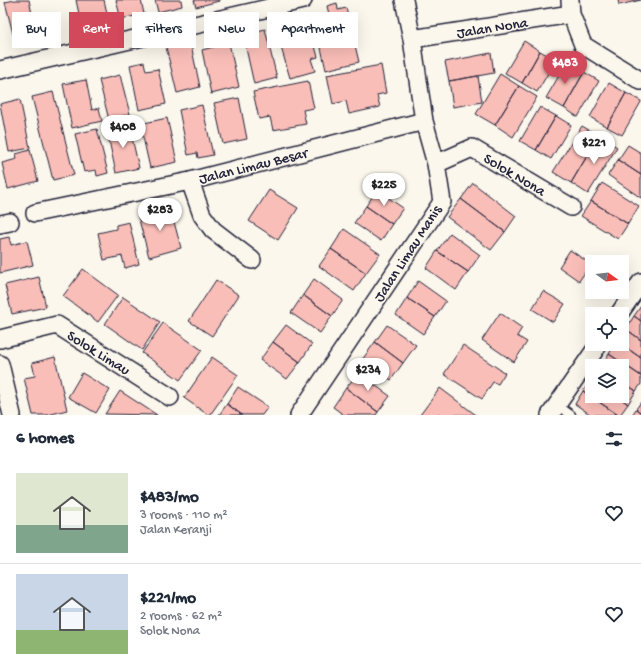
<!DOCTYPE html>
<html lang="en">
<head>
<meta charset="utf-8">
<style>
	body { margin:0; font-family:"Gochi Hand",sans-serif; background:#f6f6f7; color:#1f2937; height:100vh; display:flex; flex-direction:column; font-size:15px; white-space:nowrap }
	* { box-sizing:border-box; margin:0 }
	p { font-size:13px; color:#747a83 }
	.icon { flex:none; width:22px; height:22px; fill:none; stroke:currentColor; stroke-width:2; stroke-linecap:round; stroke-linejoin:round }
	.map { position:relative; height:415px; overflow:hidden }
	.panel { display:flex; flex-direction:column; background:#fff; flex:1 }
	.panel>* { flex:none }
	.top-card { position:absolute; left:12px; top:12px; width:400px; height:36px; display:flex; gap:8px }
	.needle { width:26px; rotate:105deg }
	.fabs { position:absolute; left:585px; top:255px; display:grid; gap:8px }
	.fabs a { display:grid; place-items:center; width:44px; height:44px; border-radius:0px; background:#fff; box-shadow:0 4px 16px #0002; font-size:20px }
	.price { position:absolute; translate:-50% -34px; padding:0 9px; border-radius:14px; background:#fff; color:#222; font-size:13px; line-height:26px; filter:drop-shadow(0 1px 2px #0008) }
	.price::after { content:''; position:absolute; left:50%; top:24px; width:12px; height:9px; margin-left:-6px; background:inherit; clip-path:polygon(0 0,100% 0,50% 100%) }
	.price.current { background:#d1495b; color:#fff }
	ul { padding:0; list-style:none }
	li { display:flex; align-items:center; gap:12px; height:100px; padding:0 16px }
	li+li { border-top:1px solid #e0e1e3 }
	li span { display:grid; place-items:center; flex:none; width:112px; height:80px; border-radius:0px; color:#555 }
	li>.icon { margin-inline-start:auto }
	span .icon { width:48px; height:48px; fill:#fffc; stroke-width:1 }
	li b { font-size:17px }
	h2 { display:flex; justify-content:space-between; align-items:center; height:48px; padding:0 16px; font-size:17px }
	.tag { padding:0 14px; border-radius:0px; background:#fff; box-shadow:0 4px 16px #0002; font-size:14px; line-height:36px }
	.tag.current { background:#d1495b; color:#fff }
	.map>svg:first-child { display:block }
	.building { fill:#fabeb8; stroke:#22223b }
	.lines { fill:none; stroke-linecap:round; stroke-linejoin:round }
	.service-casing { stroke:#22223b; stroke-width:11 }
	.minor-casing { stroke:#22223b; stroke-width:20 }
	.service { stroke:#fbf7ec; stroke-width:8 }
	.minor { stroke:#fbf7ec; stroke-width:17 }
	.labels { text-anchor:middle; stroke-width:3; stroke-linejoin:round; paint-order:stroke }
	.street-label { font-size:15px; fill:#22223b; stroke:#fbf7ec }
</style>
</head>
<body>
<div class="map">
<svg width="641" height="415" viewBox="0 0 641 415">
	<rect width="100%" height="100%" fill="#fbf7ec"/>
	<filter id="ink" filterUnits="userSpaceOnUse"><feTurbulence type="fractalNoise" baseFrequency=".025" numOctaves="2"/><feDisplacementMap in="SourceGraphic" scale="8" xChannelSelector="R" yChannelSelector="G"/><feConvolveMatrix kernelMatrix="1 2 1 2 8 2 1 2 1" color-interpolation-filters="sRGB"/></filter>
	<g filter="url(#ink)">
		<path class="building" d="M15,0H29L37,37L15,42L5,2Z
			M76,0H104L109,22L82,28Z
			M116,0H141L144,14L121,19Z
			M155,0H181L182,6L158,12Z
			M194,0H219V1L196,7Z
			M618,0H641L619,5Z
			M337,3L338,10L346,8L359,62L326,70L319,39L334,36L327,6Z
			M299,17L303,31L310,29L318,57L311,59L315,71L290,78L276,30L283,28L282,22Z
			M265,29L277,78L254,84L243,35Z
			M179,40L180,47L191,45L200,87L177,93L165,43Z
			M524,41L540,51L522,83L505,73Z
			M229,43L239,87L211,94L202,50Z
			M540,51L556,60L537,92L522,83Z
			M491,53L494,73L449,81L445,62Z
			M144,62L146,71L158,69L166,104L139,110L130,65Z
			M567,62L584,72L564,108L546,98Z
			M381,65L386,93L377,95L380,107L349,114L346,101L333,104L327,75Z
			M584,72L599,81L578,117L564,108Z
			M500,74L519,86L495,125L476,114Z
			M120,75L130,114L109,120L99,80Z
			M478,76L482,102L453,107L449,81Z
			M86,80L92,110L99,108L102,121L72,128L63,84Z
			M308,81L314,108L303,110L306,124L273,130L270,117L259,119L253,92Z
			M609,83L626,93L607,127L590,117Z
			M519,86L537,97L513,137L495,125Z
			M53,92L74,175L53,180L32,97Z
			M626,93L641,101V102L622,135L607,127Z
			M239,98L247,139L223,144L214,103Z
			M20,99L30,148L9,152L0,104Z
			M202,105L213,155L198,158L197,153L188,155L179,110Z
			M540,107L556,116L536,150L520,141Z
			M556,116L571,125L551,159L536,150Z
			M167,118L177,162L150,168L140,124Z
			M129,125L139,168L116,173L107,131Z
			M582,126L599,136L571,183L553,172Z
			M97,129L108,173L97,176L96,170L84,172L75,134Z
			M599,136L617,147L588,194L571,183Z
			M628,145L641,153V175L618,160Z
			M30,150L38,181L8,189L2,163L17,159L16,154Z
			M618,160L641,175V198L608,175Z
			M473,183L516,216L505,232L461,199Z
			M602,183L639,206L628,224L591,201Z
			M269,190L298,208L278,240L249,221Z
			M377,190L403,208L392,224L366,206Z
			M461,199L505,232L491,250L447,217Z
			M591,201L628,224L618,239L581,216Z
			M366,206L392,224L381,241L354,223Z
			M170,207L181,248L149,257L138,216Z
			M129,222L139,264L125,268L122,256L104,260L98,233L116,229V225Z
			M344,229L380,254L366,273L331,249Z
			M450,233L480,255L468,272L437,251Z
			M9,237L11,245L27,241L33,265L0,273V239Z
			M331,249L366,273L354,291L319,266Z
			M570,250L591,264L579,281L559,267Z
			M437,251L468,272L456,290L426,268Z
			M83,269L118,295L98,322L63,296Z
			M39,277L46,307L12,314L5,285Z
			M314,279L343,300L332,316L303,295Z
			M216,280L239,295L212,336L189,321Z
			M418,281L446,301L435,317L407,298Z
			M543,291L565,304L553,322L532,309Z
			M303,295L332,316L320,333L291,313Z
			M123,297L160,322L142,350L105,324Z
			M407,298L435,317L423,334L396,315Z
			M641,306V321L634,316Z
			M500,313L522,328L517,336L527,342L514,362L482,340Z
			M634,316L641,321V340L626,329Z
			M163,323L202,350L180,380L142,353Z
			M286,325L312,344L300,362L273,342Z
			M387,325L416,345L403,363L375,342Z
			M626,329L641,340V358L621,344H622V334Z
			M273,342L300,362L287,379L260,360Z
			M375,342L403,363L391,380L362,360Z
			M615,344H621L641,358V376L609,354Z
			M463,345L505,373L498,384L493,382L482,399L444,374Z
			M609,354L641,376V384L636,391L622,381V366H601Z
			M55,357L67,410L48,415H33L24,378L35,376L32,363Z
			M212,357L238,375L210,415H208L184,398Z
			M82,373L110,390L96,413L68,397Z
			M358,373L390,396L378,412L346,388Z
			M592,379V396H617L628,404L620,415H618L583,391Z
			M622,381L636,391L628,404L617,396H622Z
			M238,387L268,407L262,415H242L227,404Z
			M346,388L378,412L376,415H344L333,407Z
			M440,388L476,415H420Z
			M120,391L157,415L105,414Z
			M583,391L618,415H591L575,404Z
			M641,402V413L636,409Z
			M227,404L242,415H219Z
			M636,409L641,413V415H632Z"/>
		<g class="lines">
			<defs>
				<path id="service" d="M557,405L571,415"/>
				<path id="minor" d="M570,0L571,14L583,45L641,81
					M412,39L571,14
					M0,70L303,0
					M436,164L472,148L571,207
					M190,181L202,215L213,230L252,260
					M35,213L190,181L424,121
					M0,224L10,222
					M619,314L641,282
					M0,339L57,325L170,397
					M0,364L12,415
					M299,415L442,202L436,164L424,121L412,39L404,0
					M550,415L599,344"/>
			</defs>
			<use href="#service" class="service-casing"/>
			<use href="#minor" class="minor-casing"/>
			<use href="#service" class="service"/>
			<use href="#minor" class="minor"/>
		</g>
	</g>
	<g class="labels">
		<g class="street-label">
			<text transform="translate(492 27) rotate(-9)" y="5">Jalan Nona</text>
			<text transform="translate(253 165) rotate(-14)" y="5">Jalan Limau Besar</text>
			<text transform="translate(515 174) rotate(31)" y="5">Solok Nona</text>
			<text transform="translate(407 253) rotate(-57)" y="5">Jalan Limau Manis</text>
			<text transform="translate(99 352) rotate(32)" y="5">Solok Limau</text>
		</g>
	</g>
</svg>
<div class="fabs">
<a><svg class="needle" viewBox="-14 -14 28 28"><path d="M0-13l5 13h-10z" fill="#e53935"/><path d="M0 13l5-13h-10z" fill="#747a83"/></svg></a>
<a><svg class="icon" aria-label="locate" viewBox="0 0 24 24"><circle cx="12" cy="12" r="6"/><path d="M12 2v4M12 18v4M2 12h4M18 12h4"/></svg></a>
<a><svg class="icon" aria-label="layers" viewBox="0 0 24 24"><path d="M12 4l9 5-9 5-9-5zM3 14l9 5 9-5"/></svg></a>
</div>
<b class="price current" style="left:565px;top:85px">$483</b>
<b class="price" style="left:123px;top:149px">$408</b>
<b class="price" style="left:594px;top:165px">$221</b>
<b class="price" style="left:384px;top:207px">$225</b>
<b class="price" style="left:160px;top:232px">$283</b>
<b class="price" style="left:368px;top:392px">$234</b>
<div class="top-card">
<a class="tag">Buy</a>
<a class="tag current">Rent</a>
<a class="tag">Filters</a>
<a class="tag">New</a>
<a class="tag">Apartment</a>
</div>
</div>
<section class="panel">
<h2>6 homes<svg class="icon" aria-label="filters" viewBox="0 0 24 24"><path d="M4 7h16M4 17h16"/><circle cx="9" cy="7" r="2"/><circle cx="15" cy="17" r="2"/></svg></h2>
<ul>
<li><span style="background:linear-gradient(#dfe7d0 65%,#7fa58c 0)"><svg class="icon" aria-label="home" viewBox="0 0 24 24"><path d="M3 11l9-7 9 7M6 9v11h12V9"/></svg></span><div><b>$483/mo</b><p>3 rooms · 110 m²</p><p>Jalan Keranji</p></div><svg class="icon" aria-label="heart" viewBox="0 0 24 24"><path d="M12 20l-8-8c-3-5 5-10 8-4 3-6 11-1 8 4z"/></svg></li>
<li><span style="background:linear-gradient(#c9d6e8 70%,#8fb573 0)"><svg class="icon" aria-label="home" viewBox="0 0 24 24"><path d="M3 11l9-7 9 7M6 9v11h12V9"/></svg></span><div><b>$221/mo</b><p>2 rooms · 62 m²</p><p>Solok Nona</p></div><svg class="icon" aria-label="heart" viewBox="0 0 24 24"><path d="M12 20l-8-8c-3-5 5-10 8-4 3-6 11-1 8 4z"/></svg></li>
</ul>
</section>
</body>
</html>
